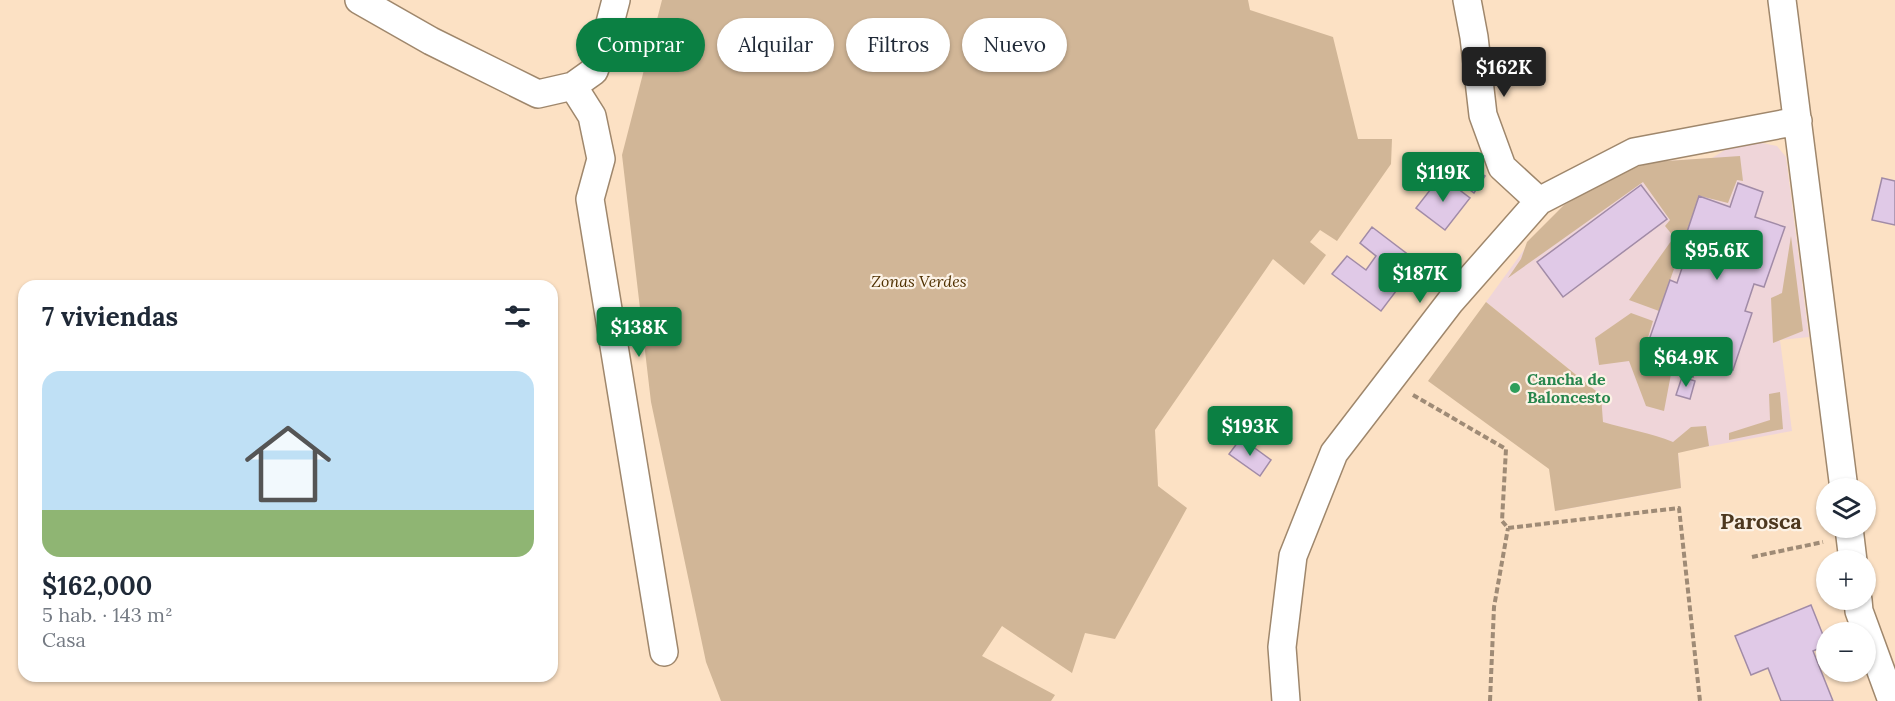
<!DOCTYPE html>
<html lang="es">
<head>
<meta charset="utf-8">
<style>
	body { margin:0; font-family:Lora,serif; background:#f2f2f3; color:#1f2937; height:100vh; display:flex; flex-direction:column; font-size:22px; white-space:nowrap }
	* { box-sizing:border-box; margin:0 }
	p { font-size:20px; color:#747a83 }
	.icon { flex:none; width:33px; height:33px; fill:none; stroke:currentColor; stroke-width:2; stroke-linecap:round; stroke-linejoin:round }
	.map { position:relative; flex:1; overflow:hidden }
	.panel { position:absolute; left:18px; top:280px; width:540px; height:402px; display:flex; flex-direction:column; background:#fff; border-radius:18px; box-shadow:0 2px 4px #0004 }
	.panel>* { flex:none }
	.guide { position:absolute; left:576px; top:18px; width:570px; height:54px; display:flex; gap:12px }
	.buttons { position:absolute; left:1816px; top:478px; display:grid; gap:12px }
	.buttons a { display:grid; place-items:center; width:60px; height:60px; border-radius:50%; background:#fff; box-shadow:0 2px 4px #0004; font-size:30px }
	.price { position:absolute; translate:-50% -51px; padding:0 14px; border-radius:6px; background:#0b8043; color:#fff; font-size:20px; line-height:39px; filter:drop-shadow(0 2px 3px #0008) }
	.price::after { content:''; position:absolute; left:50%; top:36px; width:18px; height:14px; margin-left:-9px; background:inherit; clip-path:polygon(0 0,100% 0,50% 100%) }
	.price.selected { background:#222; color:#fff }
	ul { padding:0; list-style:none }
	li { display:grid; align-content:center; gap:12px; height:318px; padding:0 24px }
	li span { display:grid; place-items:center; height:186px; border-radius:18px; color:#555 }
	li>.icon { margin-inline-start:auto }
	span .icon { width:108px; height:108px; fill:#fffc; stroke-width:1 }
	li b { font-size:26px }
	h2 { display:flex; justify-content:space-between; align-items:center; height:72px; padding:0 24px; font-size:26px }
	.pill { padding:0 21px; border-radius:27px; background:#fff; box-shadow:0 2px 4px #0004; font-size:21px; line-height:54px }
	.pill.selected { background:#0b8043; color:#fff }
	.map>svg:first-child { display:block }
	.education { fill:#efd5d9 }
	.green { fill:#d1b697 }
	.building { fill:#e0c9e7; stroke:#a18ba7; stroke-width:1.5 }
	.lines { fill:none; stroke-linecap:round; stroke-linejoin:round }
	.minor-casing { stroke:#9f876c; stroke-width:30 }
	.path { stroke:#9f8b76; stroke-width:4; stroke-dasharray:6 3; stroke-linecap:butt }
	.minor { stroke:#fff; stroke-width:27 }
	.leisure-dot { fill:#2e9e5b; stroke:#fcf2e6; stroke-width:2 }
	.labels { text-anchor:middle; stroke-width:4.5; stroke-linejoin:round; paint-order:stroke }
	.park-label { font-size:16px; font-style:italic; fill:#4f3000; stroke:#fcf2e6 }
	.leisure-label { font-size:16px; font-weight:bold; fill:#27864d; stroke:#fcf2e6; text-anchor:start }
	.district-label { font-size:22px; font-weight:bold; fill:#4d381f; stroke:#fcf2e6 }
</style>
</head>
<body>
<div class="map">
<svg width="1895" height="701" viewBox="0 0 1895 701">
	<rect width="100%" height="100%" fill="#fce1c4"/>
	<path class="education" d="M1736,143H1762L1777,146L1786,157L1809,337L1780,340L1792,431L1678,452L1681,488L1555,511L1601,395L1486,302L1526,247L1564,205L1652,162L1712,158Z"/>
	<path class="green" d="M662,0H1248L1250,10L1333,37L1358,139H1392L1391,164L1337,241L1320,230L1310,242L1326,255L1304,285L1273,259L1155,430L1158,486L1187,508L1115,639L1085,633L1072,673L1002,626L982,656L1055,695L1051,701H721L706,662L651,402L622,155Z
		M1740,156L1743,181L1737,180L1728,203L1700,196L1659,311L1629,300L1674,237L1665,226L1670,220L1643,182L1508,278L1521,259L1527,242L1564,205L1616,174L1652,162Z
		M1791,236L1803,331L1773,343L1771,298L1782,293Z
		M1486,302L1601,395L1603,422C1626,429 1651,433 1673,442L1691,427L1706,426L1709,446L1678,453L1681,488L1555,511L1549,469L1428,381Z
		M1631,313L1653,321L1647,341L1675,353L1664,411L1646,406L1629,361L1599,365L1595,338Z
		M1780,392L1783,429L1729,440V433L1770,420L1769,394Z"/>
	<path class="building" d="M1456,156L1485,176L1474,193L1445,172Z
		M1441,176L1470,198L1445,230L1416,208Z
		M1882,178L1895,181V225L1872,220Z
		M1738,183L1763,192L1755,217L1785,227L1764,287L1754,284L1745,311L1752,313L1733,370L1699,358L1693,377L1673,370L1680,351L1649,340L1670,280L1677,283L1684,262L1678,259L1699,196L1730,207Z
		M1641,185L1667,219L1563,297L1537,262Z
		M1372,227L1418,262L1381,311L1332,274L1347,256L1366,270L1376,256L1360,243Z
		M1682,377L1695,381L1690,399L1676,395Z
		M1241,438L1271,460L1260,476L1229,454Z
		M1811,605L1827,645L1813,651L1833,701H1781L1768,668L1751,675L1735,636Z"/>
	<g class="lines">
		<defs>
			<path id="minor" d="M359,0L431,41L538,94L573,86L594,71L606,38L616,0
				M1467,0L1474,37L1483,115L1502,167L1539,201
				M1782,0L1844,489
				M573,86L592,116L601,159L590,199L664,652
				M1849,528L1853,561
				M1858,600L1859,611L1892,701
				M1286,701L1282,647L1293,556L1334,453L1450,302L1539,201L1634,152L1798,121"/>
		</defs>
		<use href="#minor" class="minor-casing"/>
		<path class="path" d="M1413,395L1506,449L1502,521L1508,528L1679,508L1700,701
			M1752,557L1823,542
			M1490,701L1494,607L1508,528"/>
		<use href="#minor" class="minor"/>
	</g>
	<circle class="leisure-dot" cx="1515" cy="388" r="6"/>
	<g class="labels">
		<g class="park-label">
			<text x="919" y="287">Zonas Verdes</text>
		</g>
		<g class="leisure-label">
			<text x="1527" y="385">Cancha de<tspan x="1527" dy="18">Baloncesto</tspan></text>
		</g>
		<g class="district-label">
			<text x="1761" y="529">Parosca</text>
		</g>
	</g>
</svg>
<div class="buttons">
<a><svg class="icon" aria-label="layers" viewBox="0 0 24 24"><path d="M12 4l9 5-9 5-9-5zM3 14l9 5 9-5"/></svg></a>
<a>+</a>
<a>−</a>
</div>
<b class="price selected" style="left:1504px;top:98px">$162K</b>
<b class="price" style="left:1443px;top:203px">$119K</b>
<b class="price" style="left:1717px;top:281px">$95.6K</b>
<b class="price" style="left:1420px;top:304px">$187K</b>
<b class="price" style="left:639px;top:358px">$138K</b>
<b class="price" style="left:1686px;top:388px">$64.9K</b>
<b class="price" style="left:1250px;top:457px">$193K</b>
<div class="guide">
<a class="pill selected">Comprar</a>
<a class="pill">Alquilar</a>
<a class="pill">Filtros</a>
<a class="pill">Nuevo</a>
</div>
<section class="panel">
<h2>7 viviendas<svg class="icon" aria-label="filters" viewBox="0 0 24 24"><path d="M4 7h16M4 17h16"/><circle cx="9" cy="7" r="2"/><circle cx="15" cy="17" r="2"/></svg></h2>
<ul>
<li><span style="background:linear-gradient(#bfe0f5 75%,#8fb573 0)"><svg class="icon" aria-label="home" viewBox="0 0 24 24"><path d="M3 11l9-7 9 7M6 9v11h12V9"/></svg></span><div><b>$162,000</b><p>5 hab. · 143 m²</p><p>Casa</p></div></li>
</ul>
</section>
</div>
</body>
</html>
